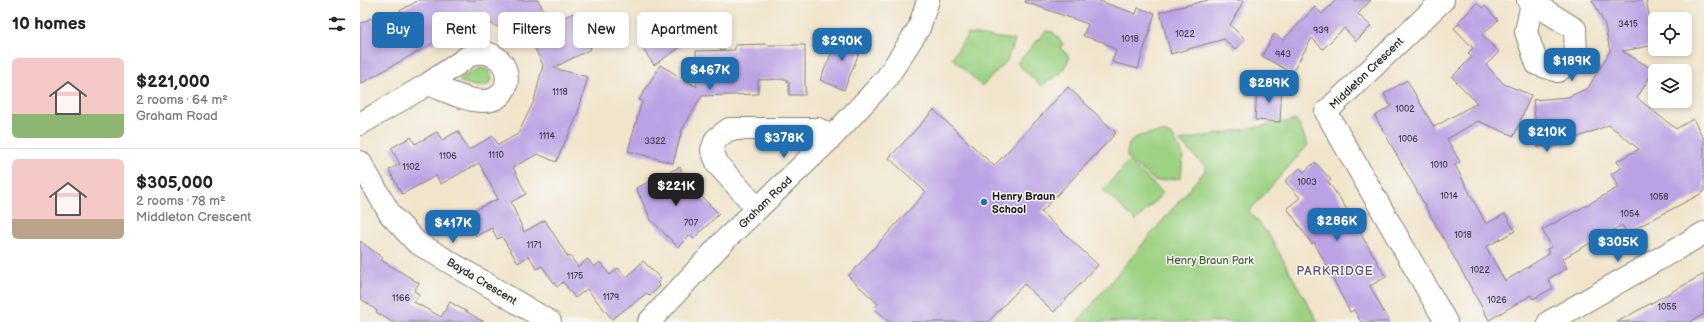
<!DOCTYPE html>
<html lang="en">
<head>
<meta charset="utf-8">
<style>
	body { margin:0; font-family:"Balsamiq Sans",sans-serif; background:#f6f6f6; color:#222; height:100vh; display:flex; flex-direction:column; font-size:15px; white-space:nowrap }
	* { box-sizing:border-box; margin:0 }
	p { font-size:13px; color:#767676 }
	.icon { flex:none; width:22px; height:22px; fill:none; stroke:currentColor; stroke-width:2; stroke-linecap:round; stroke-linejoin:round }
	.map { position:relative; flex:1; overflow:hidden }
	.drawer { display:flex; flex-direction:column; background:#fff; width:360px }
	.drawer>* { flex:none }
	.banner { position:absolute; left:12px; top:12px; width:380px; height:36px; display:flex; gap:8px }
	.buttons { position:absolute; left:1288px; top:12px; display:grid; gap:8px }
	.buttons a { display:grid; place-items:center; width:44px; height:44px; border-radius:6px; background:#fff; box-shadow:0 2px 6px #0003; font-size:20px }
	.price { position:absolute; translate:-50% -34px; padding:0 9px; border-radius:8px; background:#1f6fb2; color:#fff; font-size:13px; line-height:26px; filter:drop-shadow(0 1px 2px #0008) }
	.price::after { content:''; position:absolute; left:50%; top:24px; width:12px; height:9px; margin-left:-6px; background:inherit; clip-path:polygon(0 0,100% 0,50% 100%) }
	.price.on { background:#222; color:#fff }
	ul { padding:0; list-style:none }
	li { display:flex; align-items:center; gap:12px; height:100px; padding:0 12px }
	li+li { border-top:1px solid #e0e0e0 }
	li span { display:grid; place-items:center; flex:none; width:112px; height:80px; border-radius:6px; color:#555 }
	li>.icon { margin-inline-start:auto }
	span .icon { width:48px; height:48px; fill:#fffc; stroke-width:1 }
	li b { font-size:17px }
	h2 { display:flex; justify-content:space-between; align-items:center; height:48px; padding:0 12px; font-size:17px }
	.chip { padding:0 14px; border-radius:6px; background:#fff; box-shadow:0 2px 6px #0003; font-size:14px; line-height:36px }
	.chip.on { background:#1f6fb2; color:#fff }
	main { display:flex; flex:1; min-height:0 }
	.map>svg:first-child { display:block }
	.green { fill:#9dd283; stroke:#5c7750 }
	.building { fill:#bba2e4 }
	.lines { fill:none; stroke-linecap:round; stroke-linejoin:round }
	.street-casing { stroke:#868074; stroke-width:24 }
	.street { stroke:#fff; stroke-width:22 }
	.poi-dot { fill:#1f6fb2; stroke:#f6f6f2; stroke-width:1.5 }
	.labels { text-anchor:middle; stroke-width:3; stroke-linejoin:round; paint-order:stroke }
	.number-label { font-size:9px; fill:#443e4e }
	.street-label { font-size:11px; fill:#1c1c1c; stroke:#f6f6f2 }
	.poi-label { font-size:11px; font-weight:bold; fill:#1c1c1c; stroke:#f6f6f2; text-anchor:start }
	.park-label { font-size:11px; fill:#495c40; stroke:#f6f6f2 }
	.neighbourhood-label { font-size:12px; letter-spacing:1px; fill:#544b62; stroke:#f6f6f2 }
</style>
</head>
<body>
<main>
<section class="drawer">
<h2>10 homes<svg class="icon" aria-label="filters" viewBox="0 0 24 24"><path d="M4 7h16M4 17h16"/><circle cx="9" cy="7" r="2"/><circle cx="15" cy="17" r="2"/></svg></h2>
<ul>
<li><span style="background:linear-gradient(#f6c9c9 70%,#8fb573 0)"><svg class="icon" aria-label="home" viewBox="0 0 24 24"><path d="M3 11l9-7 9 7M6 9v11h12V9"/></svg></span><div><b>$221,000</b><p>2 rooms · 64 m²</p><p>Graham Road</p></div></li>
<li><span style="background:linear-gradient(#f6c9c9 75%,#b9a48a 0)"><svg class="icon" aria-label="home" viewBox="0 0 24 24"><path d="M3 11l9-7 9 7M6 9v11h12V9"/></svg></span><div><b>$305,000</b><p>2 rooms · 78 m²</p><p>Middleton Crescent</p></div></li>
</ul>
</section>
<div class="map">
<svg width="1344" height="322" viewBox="0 0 1344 322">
	<rect width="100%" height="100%" fill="#f6f6f2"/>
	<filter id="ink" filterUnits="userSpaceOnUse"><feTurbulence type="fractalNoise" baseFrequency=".025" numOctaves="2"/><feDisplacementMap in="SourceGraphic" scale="8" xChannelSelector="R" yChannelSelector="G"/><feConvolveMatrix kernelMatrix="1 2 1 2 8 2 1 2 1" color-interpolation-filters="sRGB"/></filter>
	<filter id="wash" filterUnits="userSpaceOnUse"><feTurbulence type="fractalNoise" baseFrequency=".012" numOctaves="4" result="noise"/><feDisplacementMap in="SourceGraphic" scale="16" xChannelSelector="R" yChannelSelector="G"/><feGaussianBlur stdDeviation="0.9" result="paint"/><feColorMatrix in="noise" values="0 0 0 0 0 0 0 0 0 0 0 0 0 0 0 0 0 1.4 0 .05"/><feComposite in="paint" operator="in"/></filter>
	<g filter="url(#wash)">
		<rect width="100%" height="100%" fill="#f1e4cb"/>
		<path class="green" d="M686,31L693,32L703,44L700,48L707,54L709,59L701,73L681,86L657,63Z
			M608,34L655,40L646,62L622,86L592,58Z
			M121,68L128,70L131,75L132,80C126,92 110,84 100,82L101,78Z
			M937,120L948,145L889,211L909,235L958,322H717L847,168L819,141Z
			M803,132L813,136L823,155L821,178L795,181L767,157C766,133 785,135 803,132Z
			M769,161L803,193L776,221L743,190Z"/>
		<g id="blocks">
			<path class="building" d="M59,0H178L191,24L213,13L231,49L193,68L228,77L217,116L196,162L178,154L153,167L166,194L151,202L164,232L185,220L208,257L210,256L218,267L228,259L234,267L240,262L250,275L258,268L266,278L283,261L301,279L297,283L300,286L290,296L287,293L252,319L227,289L215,298L203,282L197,287L182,266L177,269L169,256L158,263L142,237L137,239L132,228L116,236L106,214L138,199L119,163L81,184L76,176L42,194L29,170L40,164L31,148L51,137L55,144L77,132L82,140L98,131L108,150L133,136L138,145L158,134L174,101L183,65L172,42L127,22L98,29L0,84V24L11,18L15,25Z
				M666,0H737L776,14L778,8L795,13L778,69L752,62L756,50L743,42L723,36L728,24L665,2Z
				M848,0H884L870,25L885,39L875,50L864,39L811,54L800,12Z
				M976,0H1011L998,14L1011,26L996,41L984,28L963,49L952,38L932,73L902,56L914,34L923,40L955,7L962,14Z
				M1232,0H1286L1295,45L1262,51L1294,70L1277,98L1316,129L1333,119L1344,139V192L1267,233L1262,225L1202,259L1207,268L1188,279L1193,288L1173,299L1171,295L1129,320L1015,116L1031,106L1024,94L1047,80L1074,127L1117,103L1092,77L1112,57L1108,53L1113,48L1094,28L1100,23L1098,22L1117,3L1122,8L1125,6L1138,20L1122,35L1139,52L1126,65L1144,84L1171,95L1154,136L1118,121L1087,139L1100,162L1095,165L1126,224L1145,214L1155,231L1126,247L1145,281L1189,254L1187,249L1192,247L1182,230L1259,187L1251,174L1261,168L1257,161L1279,149L1249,125L1211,140L1212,144L1178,147L1173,100L1208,97L1228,88L1250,51L1245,25Z
				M313,26L325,44L294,65L278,42L294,32L297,37Z
				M483,33L503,43L484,90L460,80L474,47L477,48Z
				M407,44L408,45H445V95H429V82H427V79L398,80V94L342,96L322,130L313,163L268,151L282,101L279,100L300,65L337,87L336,51L375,50V45Z
				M897,86L922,87L920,122L895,120Z
				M708,87L756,133L681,212L738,265L694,312L664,284L628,322H529L514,308L518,304L488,276L566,192L529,158L574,110L634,166Z
				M955,162L971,180L968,182L981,200L1026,277L1010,286L1029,322H1001L994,310L990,312L954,242L952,244L927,208L940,198L925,181L940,168L944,172Z
				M320,167L336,200L340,195L359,214L333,239L330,235L318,247L291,220L276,188Z
				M0,241L23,258L21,260L59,283L54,291L59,294L54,302L81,317L90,302L124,322H32L16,312L17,311L0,298Z
				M1344,274V314L1330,322H1257Z"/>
		</g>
	</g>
	<g filter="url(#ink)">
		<use href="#blocks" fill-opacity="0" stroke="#868074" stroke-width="1"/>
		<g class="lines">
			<defs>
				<path id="street" d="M1083,0L966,112L1086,322
					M1168,0L1215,29L1216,57L1198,71L1177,64L1166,32L1172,3
					M0,124L68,84L112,54C152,44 160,101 123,101C105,101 85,90 68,84
					M0,162L30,214L56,242L190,322
					M397,208L358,165L352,150L356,139L369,129H458L472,137
					M289,322L363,242L472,137L526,79L559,28L568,0
					M1189,322L1344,233"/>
			</defs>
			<use href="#street" class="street-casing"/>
			<use href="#street" class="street"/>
		</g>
	</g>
	<circle class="poi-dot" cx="624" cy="202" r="4"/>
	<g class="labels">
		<g class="number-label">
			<text x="1268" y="27">3415</text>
			<text x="961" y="33">939</text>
			<text x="825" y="37">1022</text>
			<text x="770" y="42">1018</text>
			<text x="923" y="57">943</text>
			<text x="200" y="95">1118</text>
			<text x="1045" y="112">1002</text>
			<text x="187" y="139">1114</text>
			<text x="1048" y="142">1006</text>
			<text x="295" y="144">3322</text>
			<text x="136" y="158">1110</text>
			<text x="88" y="159">1106</text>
			<text x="1079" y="168">1010</text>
			<text x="51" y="170">1102</text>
			<text x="947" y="185">1003</text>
			<text x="1089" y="199">1014</text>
			<text x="1299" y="200">1058</text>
			<text x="1270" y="217">1054</text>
			<text x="331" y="226">707</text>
			<text x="1103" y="238">1018</text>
			<text x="174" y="248">1171</text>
			<text x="1120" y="273">1022</text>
			<text x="215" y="279">1175</text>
			<text x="251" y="300">1179</text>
			<text x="41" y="301">1166</text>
			<text x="1137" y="303">1026</text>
			<text x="1307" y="310">1055</text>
		</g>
		<g class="street-label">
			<text transform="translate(1006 73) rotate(-44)" y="4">Middleton Crescent</text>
			<text transform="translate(405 202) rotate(-44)" y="4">Graham Road</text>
			<text transform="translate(122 281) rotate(31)" y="4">Bayda Crescent</text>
		</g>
		<g class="poi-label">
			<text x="632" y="200">Henry Braun<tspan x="632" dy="13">School</tspan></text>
		</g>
		<g class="park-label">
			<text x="850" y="264">Henry Braun Park</text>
		</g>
		<g class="neighbourhood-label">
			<text x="975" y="275">PARKRIDGE</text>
		</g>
	</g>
</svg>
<div class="buttons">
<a><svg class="icon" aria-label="locate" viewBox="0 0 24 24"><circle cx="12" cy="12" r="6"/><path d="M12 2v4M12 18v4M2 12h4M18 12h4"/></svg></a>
<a><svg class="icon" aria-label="layers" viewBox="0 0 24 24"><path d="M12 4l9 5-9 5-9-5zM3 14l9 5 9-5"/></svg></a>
</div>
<b class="price" style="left:482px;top:62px">$290K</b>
<b class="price" style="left:1212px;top:82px">$189K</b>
<b class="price" style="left:350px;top:91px">$467K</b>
<b class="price" style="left:909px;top:104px">$289K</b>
<b class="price" style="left:1187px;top:153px">$210K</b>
<b class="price" style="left:424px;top:159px">$378K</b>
<b class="price on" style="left:316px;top:207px">$221K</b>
<b class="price" style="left:977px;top:242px">$286K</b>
<b class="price" style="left:93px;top:244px">$417K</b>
<b class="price" style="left:1258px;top:263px">$305K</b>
<div class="banner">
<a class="chip on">Buy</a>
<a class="chip">Rent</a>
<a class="chip">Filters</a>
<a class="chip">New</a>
<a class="chip">Apartment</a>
</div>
</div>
</main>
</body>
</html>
